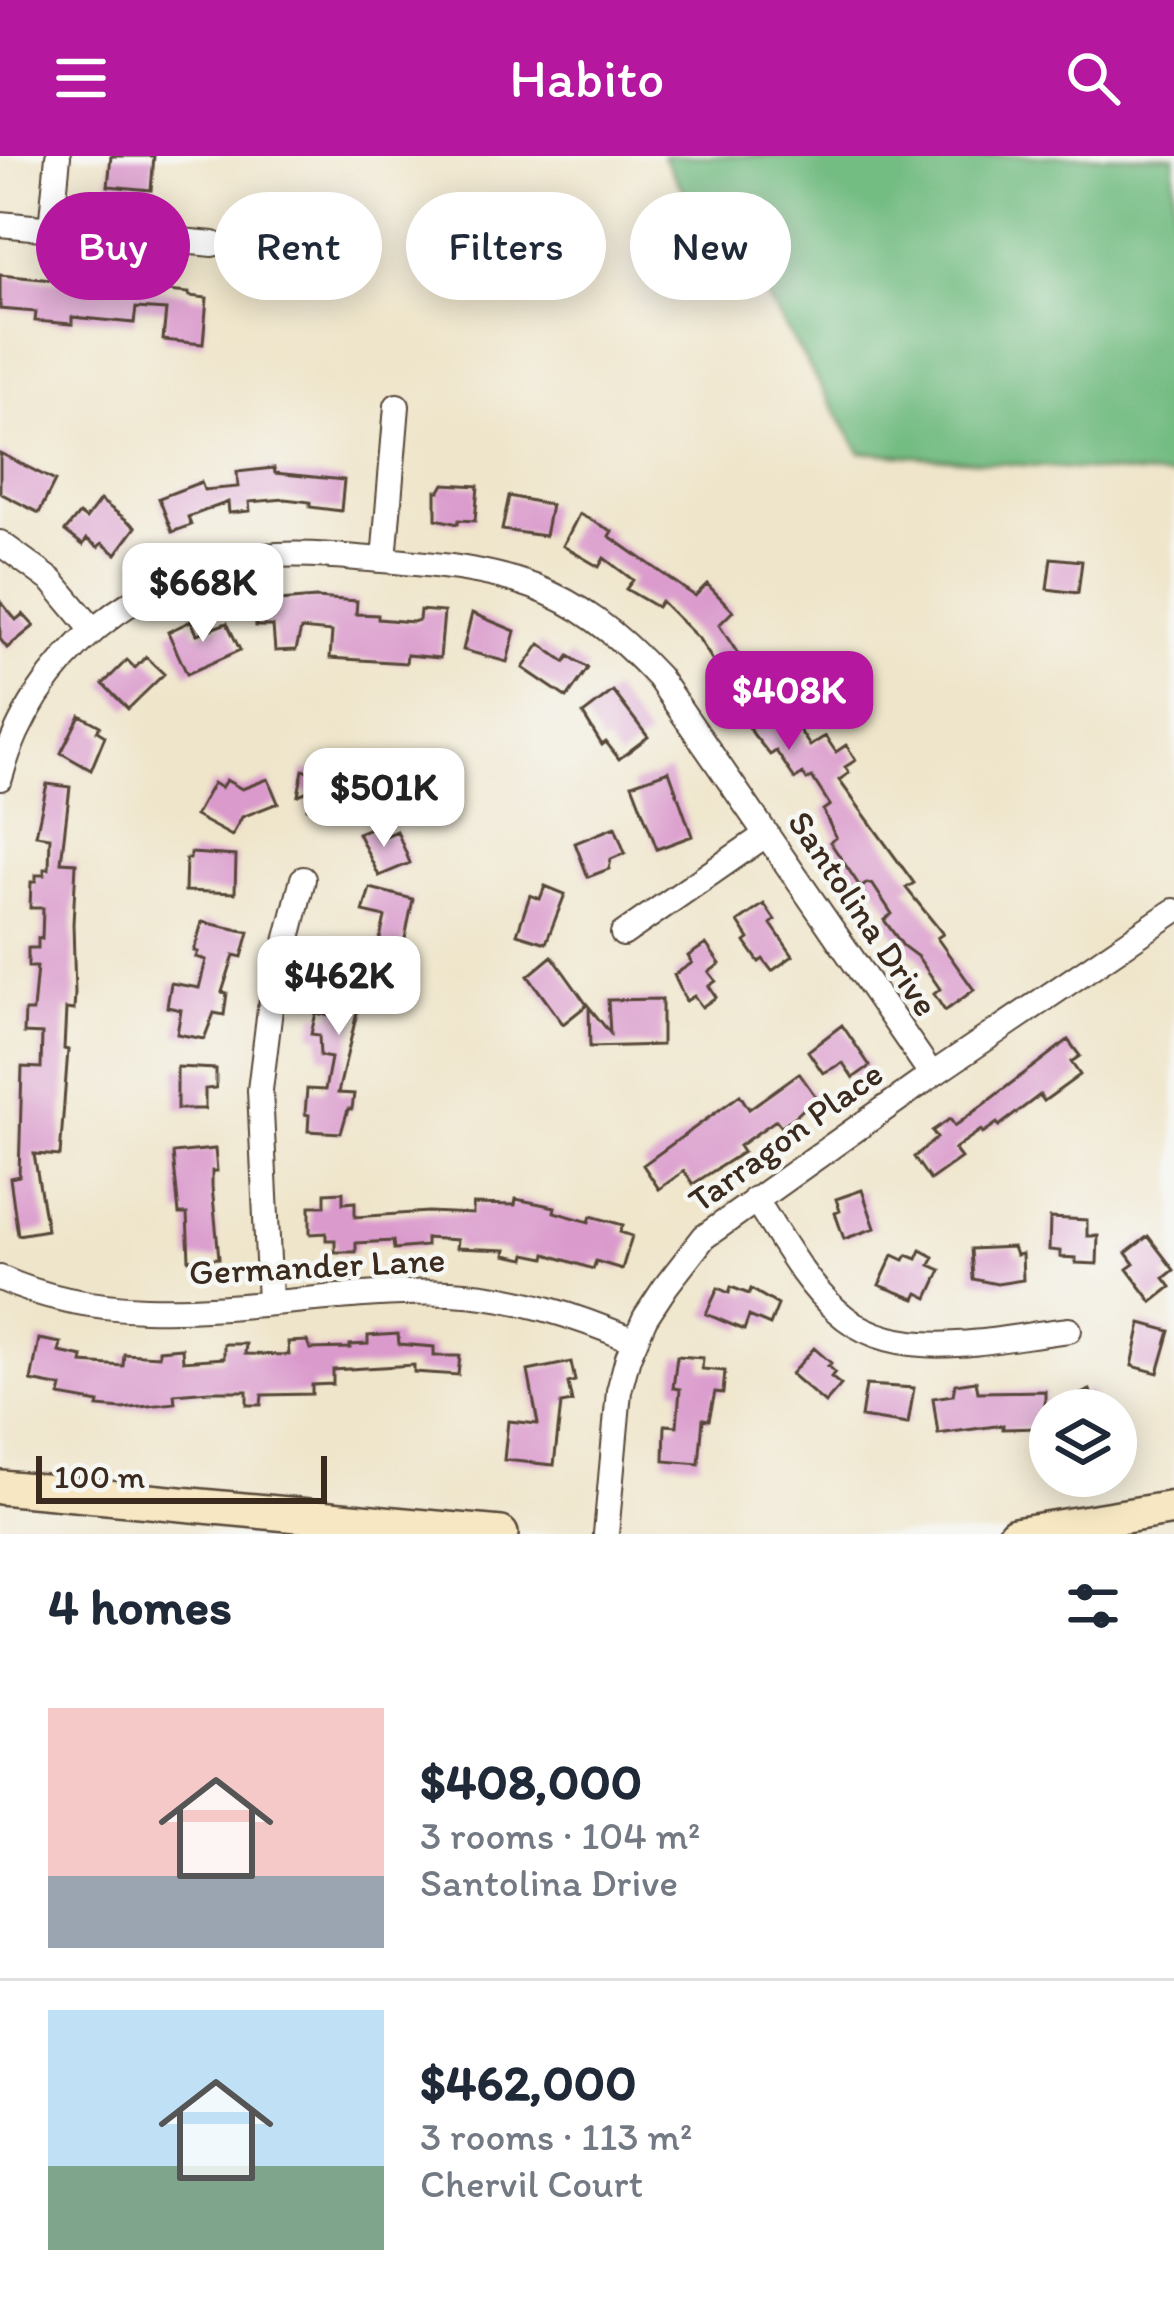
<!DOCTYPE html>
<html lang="en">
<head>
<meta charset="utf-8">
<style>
	body { margin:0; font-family:Itim,sans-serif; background:#f6f6f7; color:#1f2937; height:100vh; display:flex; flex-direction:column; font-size:45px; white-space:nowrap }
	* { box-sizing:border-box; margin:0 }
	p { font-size:39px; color:#747a83 }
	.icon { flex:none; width:66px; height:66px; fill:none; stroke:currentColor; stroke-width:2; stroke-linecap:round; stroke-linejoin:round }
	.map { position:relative; height:1378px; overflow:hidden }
	.sheet { display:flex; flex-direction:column; background:#fff; flex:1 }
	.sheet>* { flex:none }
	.guide { position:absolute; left:36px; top:36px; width:1104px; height:108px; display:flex; gap:24px }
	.controls { position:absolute; left:1029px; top:1233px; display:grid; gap:24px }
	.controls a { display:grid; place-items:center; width:108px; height:108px; border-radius:50%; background:#fff; box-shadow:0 6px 30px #0003; font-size:60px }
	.scale { position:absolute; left:36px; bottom:30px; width:291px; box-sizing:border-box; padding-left:12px; border:6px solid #3b2a1e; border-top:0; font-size:33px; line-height:42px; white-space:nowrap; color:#3b2a1e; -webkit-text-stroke:9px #f6f6f2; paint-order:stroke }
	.price { position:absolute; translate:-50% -102px; padding:0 27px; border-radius:24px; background:#fff; color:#222; font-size:39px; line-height:78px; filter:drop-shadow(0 3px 6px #0008) }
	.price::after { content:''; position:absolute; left:50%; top:72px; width:36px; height:27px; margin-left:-18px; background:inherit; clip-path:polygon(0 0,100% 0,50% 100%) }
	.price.current { background:#b5179e; color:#fff }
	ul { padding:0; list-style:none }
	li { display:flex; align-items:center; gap:36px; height:300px; padding:0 48px }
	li+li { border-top:3px solid #e0e1e3 }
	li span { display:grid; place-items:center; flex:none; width:336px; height:240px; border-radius:0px; color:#555 }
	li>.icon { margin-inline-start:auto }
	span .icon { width:144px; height:144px; fill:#fffc; stroke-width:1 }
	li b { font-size:51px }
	h2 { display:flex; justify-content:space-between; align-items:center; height:144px; padding:0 48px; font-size:51px }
	.tag { padding:0 42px; border-radius:54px; background:#fff; box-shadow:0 6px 30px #0003; font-size:42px; line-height:108px }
	.tag.current { background:#b5179e; color:#fff }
	header { display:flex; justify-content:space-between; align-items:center; height:156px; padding:0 48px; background:#b5179e; color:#fff; font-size:54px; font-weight:600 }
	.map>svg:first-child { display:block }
	.forest { fill:#73bc82; stroke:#577350; stroke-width:3 }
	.building { fill:#da9acc }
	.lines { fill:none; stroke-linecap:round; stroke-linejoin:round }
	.street-casing { stroke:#564638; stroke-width:28 }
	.secondary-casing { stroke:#564638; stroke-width:38 }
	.street { stroke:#fff; stroke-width:24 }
	.secondary { stroke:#f7e8c3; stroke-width:33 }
	.labels { text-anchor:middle; stroke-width:9; stroke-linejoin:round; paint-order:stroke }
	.street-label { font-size:36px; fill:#3b2a1e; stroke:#f6f6f2 }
</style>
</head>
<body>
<header><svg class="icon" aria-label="menu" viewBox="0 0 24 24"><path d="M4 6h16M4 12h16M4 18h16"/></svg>Habito<svg class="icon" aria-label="search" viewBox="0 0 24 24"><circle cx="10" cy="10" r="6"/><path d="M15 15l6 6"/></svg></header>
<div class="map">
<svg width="1174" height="1378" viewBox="0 0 1174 1378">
	<rect width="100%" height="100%" fill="#f6f6f2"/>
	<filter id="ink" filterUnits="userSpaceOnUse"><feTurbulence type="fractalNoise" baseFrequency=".00833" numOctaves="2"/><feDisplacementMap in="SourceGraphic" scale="24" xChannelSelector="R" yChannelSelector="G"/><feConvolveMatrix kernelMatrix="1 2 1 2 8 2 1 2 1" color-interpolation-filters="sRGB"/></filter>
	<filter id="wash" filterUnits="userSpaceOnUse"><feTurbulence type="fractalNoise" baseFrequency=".004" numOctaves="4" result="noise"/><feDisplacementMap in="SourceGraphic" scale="48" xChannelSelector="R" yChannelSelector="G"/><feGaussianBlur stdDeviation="2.7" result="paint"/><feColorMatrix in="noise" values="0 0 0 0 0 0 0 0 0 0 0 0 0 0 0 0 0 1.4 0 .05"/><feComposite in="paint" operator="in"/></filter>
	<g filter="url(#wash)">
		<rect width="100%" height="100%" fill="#efe5ca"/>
		<path class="forest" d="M663,0H1174V321L860,296L757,124L679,28Z"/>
		<g id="blocks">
			<path class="building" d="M111,0H154L151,34L108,30Z
				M0,119L189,137V140L207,142L203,188L163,184L166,154L136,152L134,167L72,161V168L35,165L36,156L0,153Z
				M0,297L55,325L39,357L0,337Z
				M274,312L275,317L344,324L341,355L310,351V346L285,343L249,346L250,355L229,357L228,346L188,361L191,369L172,376L159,342L201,326L204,334L238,331L237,316Z
				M444,328L478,330L475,365L459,364L458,368L436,363V335H440Z
				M509,340L551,349L545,380L502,374Z
				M100,344L136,371L116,398L102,387L98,391L87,383L83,389L65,375L79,358L86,363Z
				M579,358L612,375L609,380L695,440L707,428L733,455L719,469L769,545L777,540L810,590L825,580L836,596L846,589L856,604L845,611L849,617L839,624L914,727L906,732L943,778L937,782L974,834L945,855L934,838L940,833L918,801L903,790L884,764L892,758L873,729L867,727L861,732L830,686L836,682L823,654L830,649L812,621L807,624L803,618L795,623L776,595L770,599L754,579L717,523L722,519L699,483L661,445L657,451L626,433L633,424L604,402L599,411L563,390Z
				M1051,402L1082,405L1078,437L1047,433Z
				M316,442L357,445L356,458L378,459V463L413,466L419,464L420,454L444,456L440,502L407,499L406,507L330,502L332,476L301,473L296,494L275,495L273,470H256L255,447Z
				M0,445L16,464L23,458L34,470L7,492L0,483Z
				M472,457L515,475L507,506L463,494Z
				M191,465L197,478L227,467L240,494L187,518L168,476Z
				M540,488L565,506L569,500L588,512L567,542L523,512Z
				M146,501L164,518L128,553L103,528L127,504L135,512Z
				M613,535L648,581L619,603L606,586L602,589L583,558Z
				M80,559L100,570L97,575L105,580L91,614L61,597Z
				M317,606L359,619L354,643L335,639L332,657L307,652L311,634L298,639L303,614L315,617Z
				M669,615L692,680L657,693L632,628Z
				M268,623L278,647L242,661L232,680L195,660L213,627L221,632L226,624L242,633Z
				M47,628L70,631L61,706L76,707L73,768L75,838L74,854L66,853L64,893L68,894L60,1000L34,998L47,1074L18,1079L10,1022L19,1020L22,911L41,912L42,878L24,877L25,855H33L37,811H28V792H38V782L42,783L43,752H30L31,726H36V719H44V713H49L50,681L36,679Z
				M378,669L383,681L397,675L410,707L379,720L358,677Z
				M615,671L625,697L611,703L609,713L588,721L575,687Z
				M191,697L236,700L235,737L185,735L186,703H190Z
				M545,730L565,738L546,787L517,778L530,739L540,743Z
				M370,732L413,743L403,792L379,787L385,761L363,756Z
				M764,748L775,764L771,768L793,800L772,815L763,803L759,806L745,786L749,783L738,766Z
				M202,766L249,776L242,801L234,799L222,836L227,837L224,859L214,857L204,883L177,878L181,854L167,851L171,827L199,832L206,804L196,801L198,796L194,795Z
				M706,788L720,808L709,816L716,825L709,830L716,841L702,851L694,840L686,845L674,819L692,807L688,800Z
				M333,791L380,803L369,846L360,844L338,937L354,938L352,953H348L341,977L308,975L309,959L305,958L307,933L325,934L331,902L320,900L319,879L311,878L316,857L330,860L342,815L328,812Z
				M552,800L587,849L563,868L528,820Z
				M662,843V889L590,891L589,851L610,877L608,844Z
				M842,869L870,910L853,922L843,907L823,917L808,895Z
				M1068,884L1080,900L1071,906L1080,919L1044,945L1040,939L999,970L997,967L983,977L981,974L954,993L961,1002L930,1024L914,1001L937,982L932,975L950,963L955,970Z
				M177,911L216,913V932L205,933V953H177Z
				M799,917L816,941L796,960L781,970L776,964L739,990L743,996L693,1028L684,1015L659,1033L643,1009L740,939L749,953Z
				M215,993L217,1015H212V1031L219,1102L189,1104L187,1058H179L173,997Z
				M862,1034L875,1072L844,1083L835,1057L840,1055L836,1043Z
				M343,1036V1047L355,1046V1061L428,1056L473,1058V1048L515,1049L516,1043L555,1051L554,1056L589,1066L591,1060L623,1069L620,1076L632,1080L622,1113L596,1105L593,1113L546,1098L545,1102L526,1098L525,1103L505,1099L506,1094L456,1092L457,1084L426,1082V1090L394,1093L393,1085L356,1087V1096H335V1084H326V1077L310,1078V1050H325V1037Z
				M1050,1062L1087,1064V1080H1098L1097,1108L1076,1107V1102L1060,1101V1095L1049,1094Z
				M1148,1080L1174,1114L1164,1122L1171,1131L1152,1146L1127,1113L1134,1108L1126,1097Z
				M1013,1091L1016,1099L1022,1098L1023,1124L997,1128L973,1123L971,1093Z
				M921,1094L934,1101L930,1109L941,1114L928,1142L918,1137L915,1143L879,1129L893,1099L904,1104L907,1099L917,1103Z
				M731,1131L749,1138L751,1133L778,1149L770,1169L749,1160L744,1174L706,1158L718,1132L729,1137Z
				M1141,1167L1170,1175L1158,1217L1132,1210Z
				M398,1178L399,1188L434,1191V1200H460L458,1219L414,1216V1209L333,1214V1228L312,1229V1238L262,1239L261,1249H247V1235H209L174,1238L175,1247L122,1253L98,1251L99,1247L60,1240L62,1231L31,1225L39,1183L61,1187L59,1196L83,1201L82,1207L123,1210L124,1198L159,1200V1194L182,1192L183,1205L224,1202V1188H246L245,1198L289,1199L288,1186L307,1185L310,1193L350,1192V1189L368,1188V1180Z
				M814,1192L831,1207L828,1210L835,1216L831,1221L841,1229L825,1247L791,1218Z
				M677,1200L703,1202L702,1213L725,1215L723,1237L715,1236L709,1264L703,1263L699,1308L664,1305L665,1269L677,1270L680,1233L673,1232Z
				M571,1206L575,1225L568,1227L572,1246L561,1248L554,1309L504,1304L508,1265L538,1268L528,1215Z
				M976,1225L978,1236L1045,1235V1258H1039V1272L1003,1273V1269L938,1278L933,1242L953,1239L955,1228Z
				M866,1229L914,1232L908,1268L861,1261Z
				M1090,1234L1098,1254H1077L1072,1242Z"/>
		</g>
	</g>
	<g filter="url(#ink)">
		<use href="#blocks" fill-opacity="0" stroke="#564638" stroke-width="3"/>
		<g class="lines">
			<defs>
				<path id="street" d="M0,68L213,88
					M51,73L58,0
					M0,387L52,425L93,474
					M384,404L397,250
					M0,622C32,503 140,413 263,400C302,396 342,401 382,404C506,414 570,426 658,521L932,919
					M623,778L767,678
					M755,1043C780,1080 803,1125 837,1155C898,1211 995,1182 1069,1174
					M0,1122C140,1186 302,1131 451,1137C516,1140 576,1160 635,1185
					M270,1146L260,934L270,853L303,723
					M606,1378L619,1235L628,1201L645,1162L666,1130L704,1081L932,919L1174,755"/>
				<path id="secondary" d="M0,1331L501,1378
					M1015,1378L1174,1352"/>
			</defs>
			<use href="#street" class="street-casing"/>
			<use href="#secondary" class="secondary-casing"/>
			<use href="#street" class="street"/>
			<use href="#secondary" class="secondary"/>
		</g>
	</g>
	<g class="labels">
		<g class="street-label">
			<text transform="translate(864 757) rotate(56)" y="13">Santolina Drive</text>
			<text transform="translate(785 980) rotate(-36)" y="13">Tarragon Place</text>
			<text transform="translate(317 1109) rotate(-3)" y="13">Germander Lane</text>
		</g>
	</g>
</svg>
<div class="controls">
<a><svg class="icon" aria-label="layers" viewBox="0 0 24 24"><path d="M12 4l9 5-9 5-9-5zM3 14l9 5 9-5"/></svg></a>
</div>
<div class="scale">100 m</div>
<b class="price" style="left:203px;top:489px">$668K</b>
<b class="price current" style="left:789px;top:597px">$408K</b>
<b class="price" style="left:384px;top:694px">$501K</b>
<b class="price" style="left:339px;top:882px">$462K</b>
<div class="guide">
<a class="tag current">Buy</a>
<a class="tag">Rent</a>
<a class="tag">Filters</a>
<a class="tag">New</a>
</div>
</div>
<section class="sheet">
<h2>4 homes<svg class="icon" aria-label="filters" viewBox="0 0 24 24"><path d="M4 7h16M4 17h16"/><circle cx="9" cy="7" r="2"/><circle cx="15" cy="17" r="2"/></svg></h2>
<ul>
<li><span style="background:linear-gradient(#f6c9c9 70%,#9aa5b1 0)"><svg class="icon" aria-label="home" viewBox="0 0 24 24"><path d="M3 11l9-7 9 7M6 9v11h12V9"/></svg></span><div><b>$408,000</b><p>3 rooms · 104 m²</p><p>Santolina Drive</p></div></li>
<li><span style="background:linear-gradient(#bfe0f5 65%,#7fa58c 0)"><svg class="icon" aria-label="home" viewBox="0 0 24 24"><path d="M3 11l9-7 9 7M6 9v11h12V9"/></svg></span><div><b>$462,000</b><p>3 rooms · 113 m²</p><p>Chervil Court</p></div></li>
</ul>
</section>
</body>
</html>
